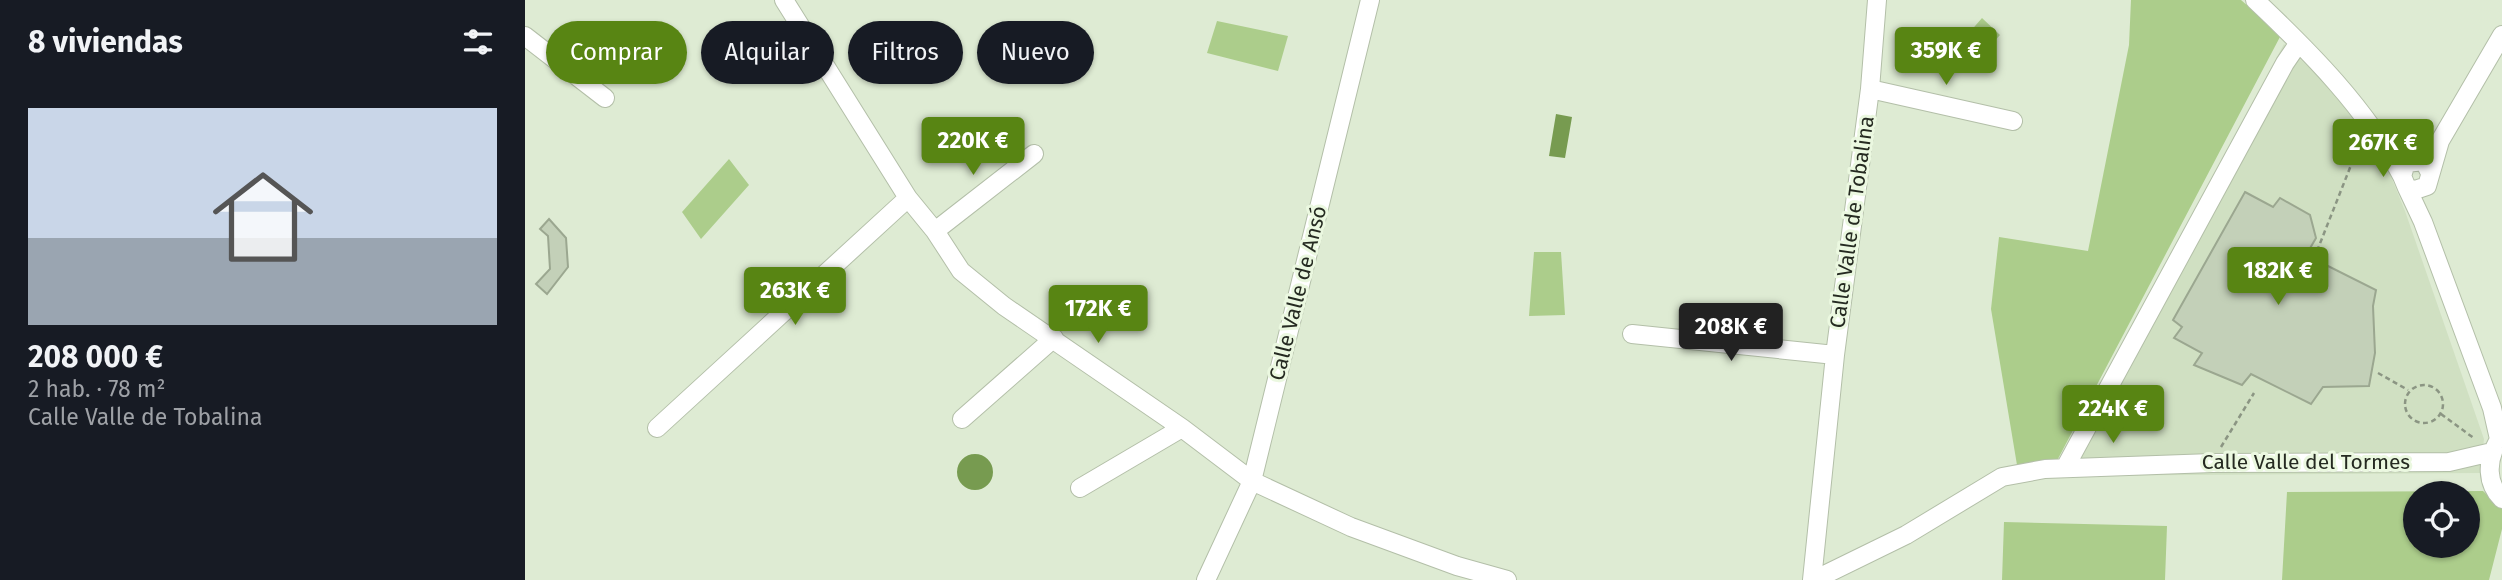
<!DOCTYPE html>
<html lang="es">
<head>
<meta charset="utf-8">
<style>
	body { margin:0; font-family:"Fira Sans",sans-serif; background:#242831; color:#f1f3f6; height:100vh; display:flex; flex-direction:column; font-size:26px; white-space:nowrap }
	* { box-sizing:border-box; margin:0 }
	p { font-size:23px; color:#9ea1a6 }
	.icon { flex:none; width:38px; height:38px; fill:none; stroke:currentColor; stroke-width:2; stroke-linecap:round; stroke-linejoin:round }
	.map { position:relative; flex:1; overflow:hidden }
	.drawer { display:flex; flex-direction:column; background:#171b24; width:525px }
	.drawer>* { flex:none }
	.top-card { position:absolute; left:21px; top:21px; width:665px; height:63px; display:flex; gap:14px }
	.buttons { position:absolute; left:1878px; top:481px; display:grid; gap:14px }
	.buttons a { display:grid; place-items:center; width:77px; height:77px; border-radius:50%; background:#171b24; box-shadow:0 2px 5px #0004; font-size:35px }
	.price { position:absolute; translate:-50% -60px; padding:0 16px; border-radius:7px; background:#588513; color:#fff; font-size:23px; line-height:46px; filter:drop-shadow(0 2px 4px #0008) }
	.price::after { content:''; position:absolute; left:50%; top:42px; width:21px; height:16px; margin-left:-10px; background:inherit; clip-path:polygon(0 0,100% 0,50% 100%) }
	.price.current { background:#222; color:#fff }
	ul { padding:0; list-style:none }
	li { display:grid; align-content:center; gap:14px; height:371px; padding:0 28px }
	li+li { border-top:2px solid #363941 }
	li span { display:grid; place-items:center; height:217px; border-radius:0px; color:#555 }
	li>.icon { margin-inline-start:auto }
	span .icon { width:126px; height:126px; fill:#fffc; stroke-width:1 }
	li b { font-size:30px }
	h2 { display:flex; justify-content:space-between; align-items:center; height:84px; padding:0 28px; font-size:30px }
	.pill { padding:0 24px; border-radius:32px; background:#171b24; box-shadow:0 2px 5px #0004; font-size:24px; line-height:63px }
	.pill.current { background:#588513; color:#fff }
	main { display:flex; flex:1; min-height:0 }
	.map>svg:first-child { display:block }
	.built { fill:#d0e0c2 }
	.green { fill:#accd8b; fill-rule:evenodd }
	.water { fill:#779b50 }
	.building { fill:#c3d0b8; stroke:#9ba790; stroke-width:2 }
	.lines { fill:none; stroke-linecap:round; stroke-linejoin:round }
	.minor-casing { stroke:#b3bfa8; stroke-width:20 }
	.path { stroke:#8b9583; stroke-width:2.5; stroke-dasharray:5 3.5; stroke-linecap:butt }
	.minor { stroke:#fff; stroke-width:18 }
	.labels { text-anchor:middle; stroke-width:6; stroke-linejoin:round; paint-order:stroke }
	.street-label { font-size:21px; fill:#252a21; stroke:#ebf8e0 }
</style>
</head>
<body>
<main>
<section class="drawer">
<h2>8 viviendas<svg class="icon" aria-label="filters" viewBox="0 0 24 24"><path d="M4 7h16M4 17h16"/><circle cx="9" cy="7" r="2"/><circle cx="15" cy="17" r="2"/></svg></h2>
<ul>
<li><span style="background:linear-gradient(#c9d6e8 60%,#9aa5b1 0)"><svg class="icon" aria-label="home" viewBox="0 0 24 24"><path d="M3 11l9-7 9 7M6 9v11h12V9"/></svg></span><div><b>208 000 €</b><p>2 hab. · 78 m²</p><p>Calle Valle de Tobalina</p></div></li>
</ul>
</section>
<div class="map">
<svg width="1977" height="580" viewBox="0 0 1977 580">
	<rect width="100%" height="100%" fill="#deebd3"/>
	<path class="built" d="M1759,44L1803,85L1856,152L1880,211L1959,439L1955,473L1530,476Z"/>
	<path class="green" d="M1606,0H1716L1756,35L1525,474L1495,483L1466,309L1474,237L1563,251L1604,45Z
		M1457,18L1475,35L1448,65L1430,49Z
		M692,21L763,36L753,71L682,53Z
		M204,159L224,185L176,239L157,212Z
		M1009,252H1036L1040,315L1004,316Z
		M1958,491L1977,509V529L1964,580H1757L1762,492ZM1890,494H1942V546H1890Z
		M1479,522L1642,526L1640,580H1477Z"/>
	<path class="water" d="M1031,114L1047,117L1040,158L1024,156Z
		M432 472a18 18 0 1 1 36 0a18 18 0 1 1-36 0Z"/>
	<path class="building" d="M1720,192L1748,207L1755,198L1785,215L1791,238L1781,255L1851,290L1848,306L1850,353L1844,386L1798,387L1786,404L1726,374L1717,385L1669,365L1677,353L1649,338L1657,327L1648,320Z
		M24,219L41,238L43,267L22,294L11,284L25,269L23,236L15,229Z"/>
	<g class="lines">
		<defs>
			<path id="minor" d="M259,0L383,198L410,231L436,271L479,306L657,428L727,481L826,527L932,566L982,580
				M1730,0C1785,52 1841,108 1877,176
				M0,36L80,98
				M1345,89L1488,121
				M1905,173L1899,161L1881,163L1877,176L1882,188L1890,190L1902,186L1915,141L1977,35
				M1882,188L1898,222L1967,408L1974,439
				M410,231L509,154
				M1107,334L1310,355
				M437,419L529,338
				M132,428L383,198
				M1972,443C1962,461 1961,483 1977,499
				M1541,466L1760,63L1773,44
				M555,488L657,428
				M681,580L727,481L845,0
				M1287,580L1310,355L1345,89L1352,0
				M1289,580L1381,535L1477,477L1520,469L1687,463L1924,462L1967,452"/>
		</defs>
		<use href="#minor" class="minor-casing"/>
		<path class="path" d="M1792,251L1836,140
			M1853,373L1883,390
			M1880 404a19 19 0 1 1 38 0a19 19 0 1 1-38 0Z
			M1916,414L1950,439
			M1696,447L1729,393"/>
		<use href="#minor" class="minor"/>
	</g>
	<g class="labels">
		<g class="street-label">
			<text transform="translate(1327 222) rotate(-82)" y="7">Calle Valle de Tobalina</text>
			<text transform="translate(773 293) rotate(-76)" y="7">Calle Valle de Ansó</text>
			<text x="1781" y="469">Calle Valle del Tormes</text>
		</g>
	</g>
</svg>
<div class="buttons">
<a><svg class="icon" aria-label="locate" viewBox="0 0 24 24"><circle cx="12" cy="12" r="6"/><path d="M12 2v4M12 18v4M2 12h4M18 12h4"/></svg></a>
</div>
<b class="price" style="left:1421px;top:87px">359K €</b>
<b class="price" style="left:448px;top:177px">220K €</b>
<b class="price" style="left:1858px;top:179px">267K €</b>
<b class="price" style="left:1753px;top:307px">182K €</b>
<b class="price" style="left:270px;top:327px">263K €</b>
<b class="price" style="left:573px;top:345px">172K €</b>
<b class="price current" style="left:1206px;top:363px">208K €</b>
<b class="price" style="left:1588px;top:445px">224K €</b>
<div class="top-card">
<a class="pill current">Comprar</a>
<a class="pill">Alquilar</a>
<a class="pill">Filtros</a>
<a class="pill">Nuevo</a>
</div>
</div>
</main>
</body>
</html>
